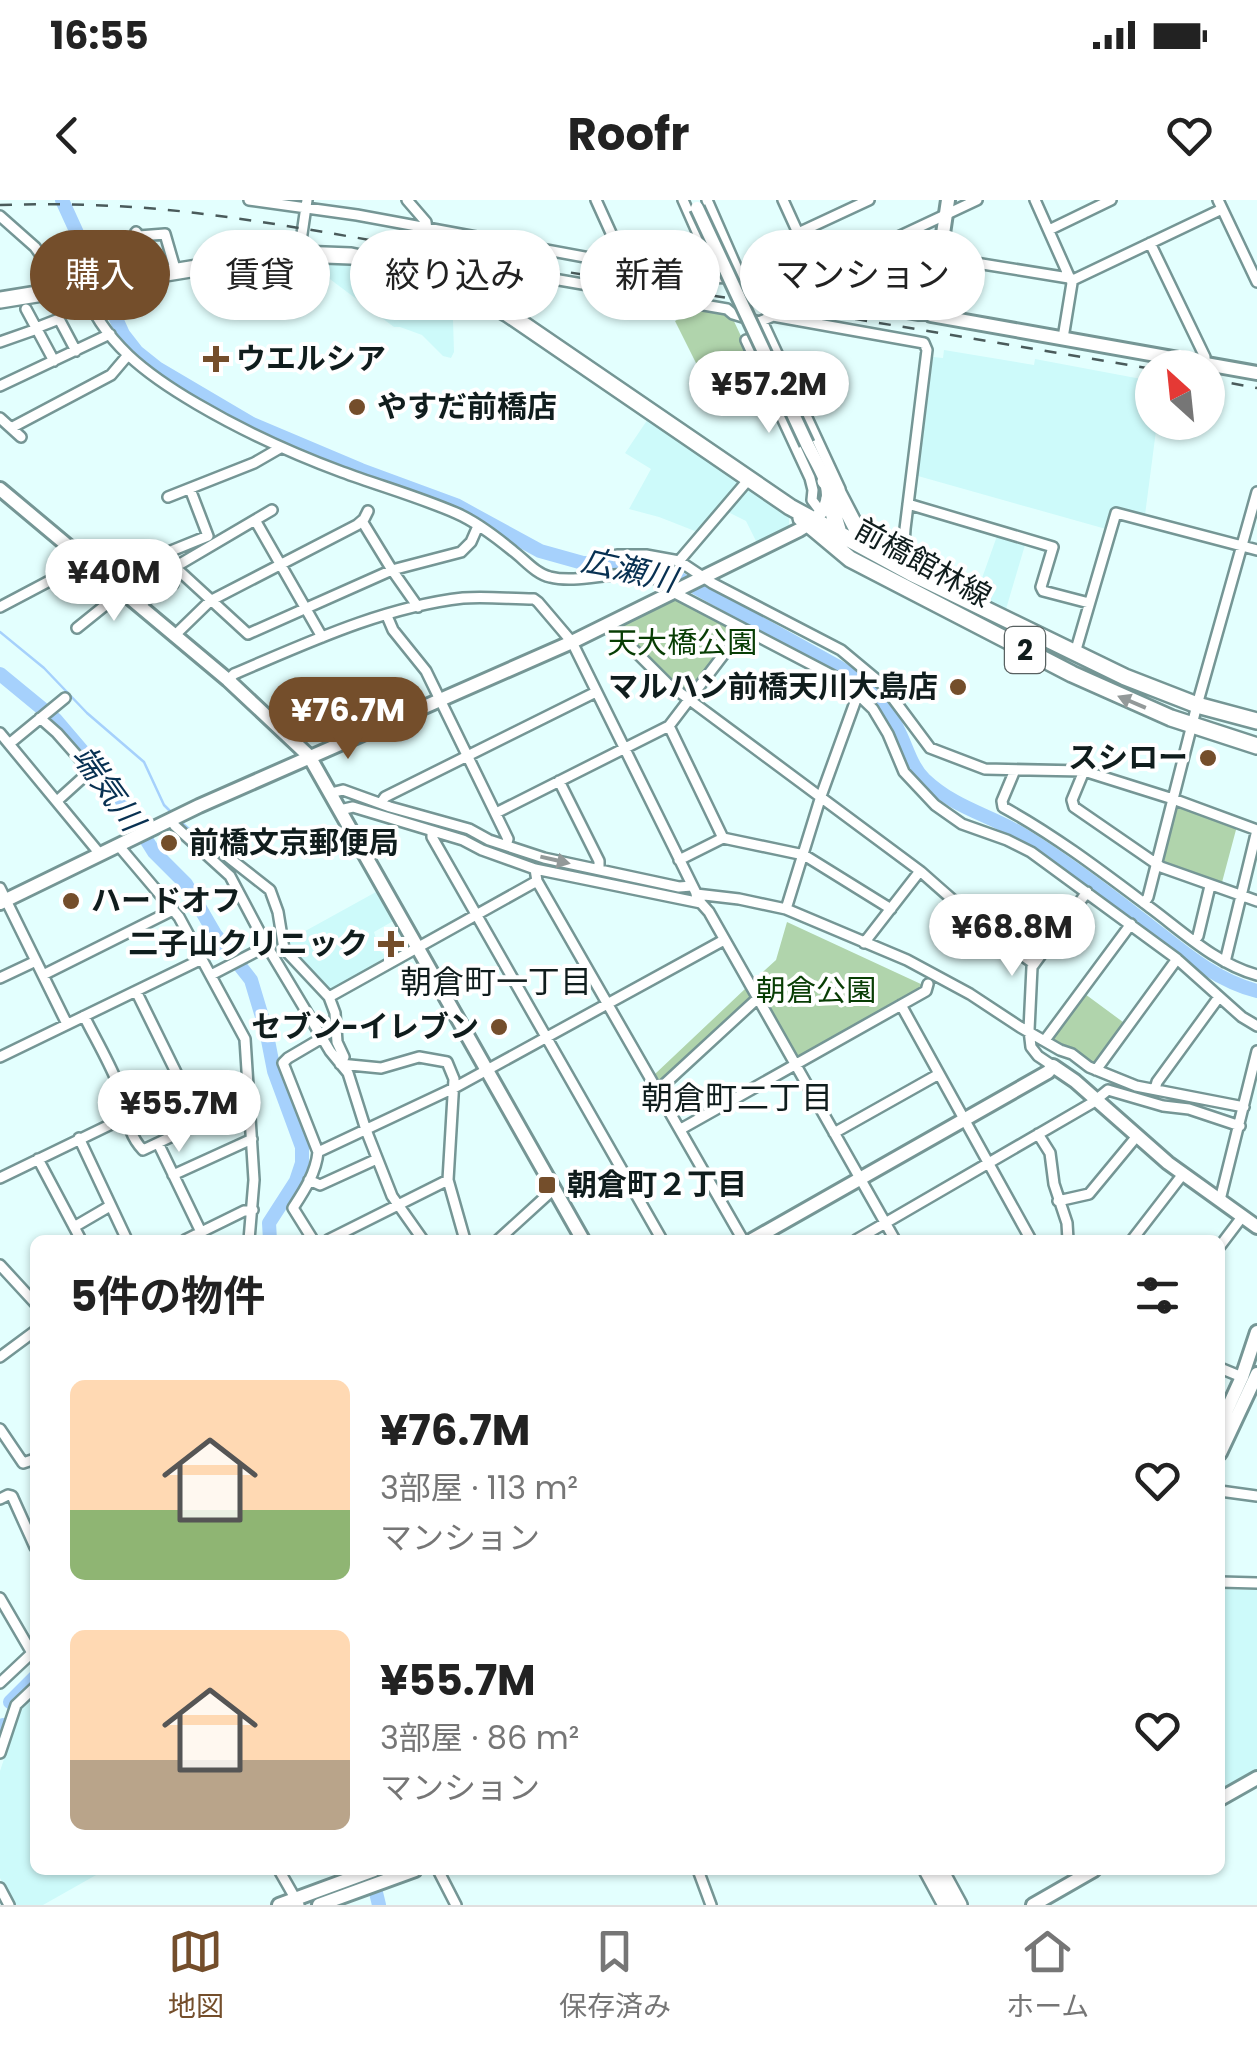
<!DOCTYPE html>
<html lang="ja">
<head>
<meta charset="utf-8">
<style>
	body { margin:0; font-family:Poppins,"Noto Sans JP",sans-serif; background:#f2f2f2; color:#222; height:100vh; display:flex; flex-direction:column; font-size:38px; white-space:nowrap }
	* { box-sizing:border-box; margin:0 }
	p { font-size:32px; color:#767676 }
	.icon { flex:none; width:55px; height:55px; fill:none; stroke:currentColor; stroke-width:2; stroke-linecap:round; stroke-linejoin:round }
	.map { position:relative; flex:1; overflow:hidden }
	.drawer { position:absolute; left:30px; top:1035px; width:1195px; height:640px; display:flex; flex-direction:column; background:#fff; border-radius:15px; box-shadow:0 2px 8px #0004 }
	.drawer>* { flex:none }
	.top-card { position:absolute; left:30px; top:30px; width:1198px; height:90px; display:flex; gap:20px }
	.needle { width:65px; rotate:333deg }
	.tools { position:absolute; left:1135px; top:150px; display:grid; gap:20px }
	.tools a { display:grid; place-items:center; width:90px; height:90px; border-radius:50%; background:#fff; box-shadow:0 2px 8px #0004; font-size:50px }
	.price { position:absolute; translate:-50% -85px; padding:0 22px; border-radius:35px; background:#fff; color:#222; font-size:32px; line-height:65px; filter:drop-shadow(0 2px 5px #0008) }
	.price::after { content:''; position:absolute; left:50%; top:60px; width:30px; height:22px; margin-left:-15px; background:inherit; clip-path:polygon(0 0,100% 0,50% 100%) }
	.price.on { background:#744e2b; color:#fff }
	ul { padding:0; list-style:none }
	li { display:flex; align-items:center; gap:30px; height:250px; padding:0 40px }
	li span { display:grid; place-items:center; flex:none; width:280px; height:200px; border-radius:15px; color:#555 }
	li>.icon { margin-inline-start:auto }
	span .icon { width:120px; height:120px; fill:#fffc; stroke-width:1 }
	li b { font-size:42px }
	h2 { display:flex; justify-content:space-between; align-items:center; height:120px; padding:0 40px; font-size:42px }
	.pill { padding:0 35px; border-radius:45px; background:#fff; box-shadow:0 2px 8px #0004; font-size:35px; line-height:90px }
	.pill.on { background:#744e2b; color:#fff }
	.status { display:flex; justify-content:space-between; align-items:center; height:70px; padding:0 50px; background:#fff; direction:ltr }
	.status svg { height:28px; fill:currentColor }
	header { display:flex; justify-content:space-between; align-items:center; height:130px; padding:0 40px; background:#fff; font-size:45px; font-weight:700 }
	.tabs { display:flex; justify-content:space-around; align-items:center; height:140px; border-top:2px solid #e0e0e0; background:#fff; font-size:28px; color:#767676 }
	.tabs a { display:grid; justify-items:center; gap:5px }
	.tabs .on { color:#744e2b }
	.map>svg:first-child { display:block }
	.built { fill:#cdfafa }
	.green { fill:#b0d4ac }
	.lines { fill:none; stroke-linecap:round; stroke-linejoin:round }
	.stream { stroke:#a6d1fc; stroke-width:2.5 }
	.river { stroke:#a6d1fc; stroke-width:14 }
	.street-casing { stroke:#759695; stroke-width:14 }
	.secondary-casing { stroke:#759695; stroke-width:18 }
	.primary-casing { stroke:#759695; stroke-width:20 }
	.street { stroke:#fff; stroke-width:9 }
	.secondary { stroke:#fff; stroke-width:12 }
	.primary { stroke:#fff; stroke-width:15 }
	.rail { stroke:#4a5b5b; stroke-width:2.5; stroke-dasharray:12 12; stroke-linecap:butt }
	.secondary-bridge-casing { stroke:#759695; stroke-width:18; stroke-linecap:butt }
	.secondary-bridge { stroke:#fff; stroke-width:12 }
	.oneway { fill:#939999 }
	.poi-dot { fill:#744e2b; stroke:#fff; stroke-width:4 }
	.labels { text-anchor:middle; stroke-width:8; stroke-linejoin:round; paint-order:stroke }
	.shield { fill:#fff; stroke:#586161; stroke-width:2.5 }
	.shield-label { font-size:28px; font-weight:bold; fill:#101d1d }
	.poi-label { font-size:30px; font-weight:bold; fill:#101d1d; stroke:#fff; text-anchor:start }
	.street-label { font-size:30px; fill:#101d1d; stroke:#fff }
	.park-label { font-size:30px; fill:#083d04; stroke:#fff }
	.water-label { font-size:32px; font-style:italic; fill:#083152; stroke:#fff }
	.neighbourhood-label { font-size:32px; fill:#101d1d; stroke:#fff }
</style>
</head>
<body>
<div class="status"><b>16:55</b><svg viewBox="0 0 49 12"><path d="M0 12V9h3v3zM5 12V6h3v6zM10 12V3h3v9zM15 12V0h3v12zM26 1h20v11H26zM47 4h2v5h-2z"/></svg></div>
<header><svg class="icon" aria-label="back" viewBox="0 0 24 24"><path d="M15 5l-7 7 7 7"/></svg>Roofr<svg class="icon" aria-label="heart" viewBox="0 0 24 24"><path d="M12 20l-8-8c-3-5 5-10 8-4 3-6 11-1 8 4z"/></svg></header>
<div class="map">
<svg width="1257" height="1705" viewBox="0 0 1257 1705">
	<rect width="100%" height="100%" fill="#e3fffe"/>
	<path class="built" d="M307,62L353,64L384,69L428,81L469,98L456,119L453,120L454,152L451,158L443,156L422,135L400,127H394Z
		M944,150L1034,165L1035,159L1152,181V222L1157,223L1145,315L1113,309L1106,329L918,276L933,157L943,158Z
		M648,219L740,279L742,284L700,333L659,317L629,309L651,269L625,253Z
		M746,287H751L789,312V327L757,343L746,321L726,311Z
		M997,336L1025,345L1006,409L976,395Z
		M376,692L380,693L395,720L374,732L380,751L391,760L328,793L290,752L289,740Z
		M1220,1389L1257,1390V1574L1220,1595Z
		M35,1493V1670H105L43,1705H15L0,1678V1571L22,1505Z"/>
	<path class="green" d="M698,109L728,114L732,117L754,164L735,174L740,184L726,185L696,163L675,121Z
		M672,398L734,430L735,435L691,492L686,493L668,480L616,429L618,425Z
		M1179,605L1237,626L1221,686L1164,664L1161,660L1175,608Z
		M787,722L923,785L922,788L800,857L795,855L753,781L776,760Z
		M746,788L752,796L751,800L661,883L655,874Z
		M1085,794L1127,825L1097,865L1092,866L1052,843L1051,839Z"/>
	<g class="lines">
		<path class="stream" d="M0,432L44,468L87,513L144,562L164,605L172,613
			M182,623L211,648
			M238,834L242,855"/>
		<path class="river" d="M62,0L123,134L137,152L157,168L252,224L361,270L456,305L540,351L583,363H630L651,367L673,375L837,466C863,482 887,503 899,532C907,548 911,566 924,579C956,609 988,614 1023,635C1064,660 1103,690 1141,719C1178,747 1211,779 1257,791
			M0,474L56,520L114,588L154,652L186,684L215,734L251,780L266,830L274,871L302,947V963L296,981L269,1023L270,1040
			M10,1502L35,1477
			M0,1534L3,1525
			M372,1676L379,1705"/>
		<defs>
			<path id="street" d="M249,0L357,15L693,77L737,78L762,88L919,115H931
				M407,0L426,22L427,30
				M596,0L621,55L622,64
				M683,0L717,77
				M707,0L742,80
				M783,0L824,90L825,99
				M1035,0L1072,83L1063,138
				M1218,0L1257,82
				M0,16L35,47L51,69L72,80L75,88
				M1049,30L1111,0
				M136,32L139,36L165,34L176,72
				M798,33L869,0
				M1150,43L1205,157V164
				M299,54L307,0
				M939,57L1075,79L1222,9
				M817,75L977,0
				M83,86C101,142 149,176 197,204C243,231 291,253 342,272C380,286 419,297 456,313C477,322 496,337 513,351C525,360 536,374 550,377C589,387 643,356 673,392L845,482L873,509L888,534L904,572L935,605L962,624L1007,640L1031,652L1177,759L1242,817L1257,826
				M498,108C503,102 510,102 516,96C524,88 523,79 536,76L727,109L733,114L759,122L773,116L924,143L927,150L905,329L903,359L908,370
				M26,109L54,161
				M762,121L840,289
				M36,128L59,119L76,151
				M746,140L810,278L813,290L812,300L821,312
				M0,142L37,129
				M0,186L110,134
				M0,218L21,237
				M11,228L111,175L128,155
				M168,297L254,263L280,248
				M908,304L1053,347L1041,387L1043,391L1089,403
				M272,310L175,367L248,434L392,370L461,352L471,342L478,326
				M255,320L322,437
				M362,321L392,370L418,407
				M860,324L875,340L871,349
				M617,355H646L679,361L712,383L841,450L883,485L930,548L985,569L1084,571L1173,599L1257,630
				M679,361L749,279
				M139,406L155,393L173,384L165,358L166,353L208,336L190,289
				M0,407L55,378L81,355
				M387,416L393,430L426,471L508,639L506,645
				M608,424L667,483L920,671C956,703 993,736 1033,763
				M77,428L123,391
				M174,436L210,401L357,325L364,319L368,311
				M1075,453L1116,313L1257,350
				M228,480L234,474C307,443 383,407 463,398C486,396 510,399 534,399L538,402L572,442L701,703L709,712L895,1040
				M40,518L57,533L87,567L89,572L57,601
				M669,526L723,638
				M0,533L100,654
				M9,544L65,498
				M1015,570L1002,601L1003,607C1056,636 1104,673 1152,709C1184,733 1217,764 1257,775
				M1084,571L1072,600L1074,607L1161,667L1257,701
				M559,581L599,661V669
				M331,593L343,590L390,607L469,629L489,640L544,658L679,687L692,686
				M381,603L385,597L596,492
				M340,610L353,607L463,640L482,650L535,669L701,703
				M496,613L669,526L743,429
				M171,620L175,626L230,676L267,746L330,851L348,873L366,930L392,996L423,1040
				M432,632V637L662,1040
				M118,645L179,717L245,839L254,980L249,1040
				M210,657L219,650L270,690L278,712L284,749L329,797L335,813L337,842L344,857L340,864
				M679,660L723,638L804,655L891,709
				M535,669L537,681L743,1040
				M0,688L67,824
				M696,694L739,699L786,709L907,760L970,794L1020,827L1060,850L1072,854L1089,867L1136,886L1244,907
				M1144,703L1148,697L1197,505L1257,292
				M786,709L821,596L858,494
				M1194,741L1198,736L1210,686
				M864,743L920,671
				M1225,762L1257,630
				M43,775L173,710
				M211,775L267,746
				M0,778L36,761
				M329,797L537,681
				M901,805L1031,1040
				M84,816C95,838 108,860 117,882C126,905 125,932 143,950L196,925L199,919L136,791
				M1045,840L1131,724
				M0,857L202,759
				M340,864L381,868L419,857L447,862L454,879L448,980L465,1040
				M1053,866L1038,856L1031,847L1029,830L1032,767L1087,692
				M1096,870L1177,759
				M1155,889L1157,882L1219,797
				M657,891L758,798
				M681,929L926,791L928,784
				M834,933L939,874
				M1038,934L1050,953L1054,984L1067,1023L1068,1040
				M79,938L127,1040
				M158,943L201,1032
				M318,952L454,888L724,740
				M38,959L81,1040
				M173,975L252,939
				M0,978L126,917
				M309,980L320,985L377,959
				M1220,1000L1257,851
				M1058,1001L1089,994L1137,936
				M74,1027L110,1006
				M185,1040L244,1011L253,1010
				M313,1040L293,1008C304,991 316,973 318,952L283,863L288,858L322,838
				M328,1040L448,980
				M498,1040L555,988
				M856,1040L1092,903L1108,890L1163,906L1189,909L1240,926
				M1132,1040L1183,974
				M1220,1046L1242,1017
				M0,1065L35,1103
				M0,1157L35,1131
				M1220,1168L1242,1177
				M0,1229L23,1263L35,1259
				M1220,1291L1257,1296
				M0,1299L8,1295L12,1296L35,1347
				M1220,1382L1257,1383
				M0,1398L32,1453
				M0,1483L33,1452
				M0,1553L16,1505L35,1487
				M279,1670L299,1705
				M438,1670L456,1705
				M698,1670L711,1705
				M0,1688L9,1705"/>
			<path id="secondary" d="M948,0L931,115L1257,173
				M0,289L228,480L309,556L583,1040
				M0,703L199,606L572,442L799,330C846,303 826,282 807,244
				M752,1040L1048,872L1053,866L1075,881L1168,963L1257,1027
				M1220,1225L1242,1177L1257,1132
				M1220,1253L1257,1174
				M1220,1599L1257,1578
				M279,1705L374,1670
				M319,1705L415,1670
				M1033,1705L1094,1670"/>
			<path id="primary" d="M0,100L209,66L299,54L351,56L422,71L453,83L508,114L790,307L911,373L1125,477L1197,505L1257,521
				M825,281L838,293L865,345
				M829,299L839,333
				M801,318L850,359L1072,474L1171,518L1257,546
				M927,1670L946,1705
				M940,1670L959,1705"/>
		</defs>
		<use href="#street" class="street-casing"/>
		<use href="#secondary" class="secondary-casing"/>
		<use href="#primary" class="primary-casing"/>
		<use href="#street" class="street"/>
		<use href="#secondary" class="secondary"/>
		<use href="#primary" class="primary"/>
		<path class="rail" d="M0,5C65,3 131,5 196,13C287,24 376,42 466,56C695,92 924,130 1152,169
			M1208,179L1257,188"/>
		<defs>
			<path id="secondary-bridge" d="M697,8L807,244"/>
		</defs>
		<use href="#secondary-bridge" class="secondary-bridge-casing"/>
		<use href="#secondary-bridge" class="secondary-bridge"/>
	</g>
	<defs><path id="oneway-solid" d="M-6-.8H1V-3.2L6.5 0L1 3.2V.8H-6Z" transform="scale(2.5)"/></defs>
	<g class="oneway">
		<use href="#oneway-solid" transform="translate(1132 502) rotate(-157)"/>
		<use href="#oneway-solid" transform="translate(555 660) rotate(13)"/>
	</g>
	<g class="poi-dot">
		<path d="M211 144h10v10h10v10h-10v10h-10v-10h-10v-10h10z"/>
		<circle cx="357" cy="207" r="10"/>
		<circle cx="958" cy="487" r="10"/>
		<circle cx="1208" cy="558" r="10"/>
		<circle cx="169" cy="643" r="10"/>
		<circle cx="71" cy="701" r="10"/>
		<path d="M386 729h10v10h10v10h-10v10h-10v-10h-10v-10h10z"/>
		<circle cx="499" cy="827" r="10"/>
		<rect x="537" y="975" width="20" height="20" rx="5"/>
	</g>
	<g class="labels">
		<rect class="shield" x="1005" y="427" width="40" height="46" rx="8"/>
		<g class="shield-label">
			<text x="1025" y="460">2</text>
		</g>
		<g class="poi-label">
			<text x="236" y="169">ウエルシア</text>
			<text x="377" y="217">やすだ前橋店</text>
			<text x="938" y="497" text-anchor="end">マルハン前橋天川大島店</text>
			<text x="1188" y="568" text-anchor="end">スシロー</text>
			<text x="189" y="653">前橋文京郵便局</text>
			<text x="91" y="711">ハードオフ</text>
			<text x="368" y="754" text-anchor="end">二子山クリニック</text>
			<text x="479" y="837" text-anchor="end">セブン-イレブン</text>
			<text x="567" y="995">朝倉町２丁目</text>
		</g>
		<g class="street-label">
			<text transform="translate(923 363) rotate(29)" y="10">前橋館林線</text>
		</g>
		<g class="park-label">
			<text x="682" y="453">天大橋公園</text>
			<text x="816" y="801">朝倉公園</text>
		</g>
		<g class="water-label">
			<text transform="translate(629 370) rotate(13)" y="11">広瀬川</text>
			<text transform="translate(108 588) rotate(54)" y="11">端気川</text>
		</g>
		<g class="neighbourhood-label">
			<text x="496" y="793">朝倉町一丁目</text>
			<text x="737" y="909">朝倉町二丁目</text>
		</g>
	</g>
</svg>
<div class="tools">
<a><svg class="needle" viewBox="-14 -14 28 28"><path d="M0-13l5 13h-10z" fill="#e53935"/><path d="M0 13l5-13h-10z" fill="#767676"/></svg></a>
</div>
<b class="price" style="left:769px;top:236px">¥57.2M</b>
<b class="price" style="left:114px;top:424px">¥40M</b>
<b class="price on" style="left:348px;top:562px">¥76.7M</b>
<b class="price" style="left:1012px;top:779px">¥68.8M</b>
<b class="price" style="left:179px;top:955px">¥55.7M</b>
<div class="top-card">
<a class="pill on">購入</a>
<a class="pill">賃貸</a>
<a class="pill">絞り込み</a>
<a class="pill">新着</a>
<a class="pill">マンション</a>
</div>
<section class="drawer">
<h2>5件の物件<svg class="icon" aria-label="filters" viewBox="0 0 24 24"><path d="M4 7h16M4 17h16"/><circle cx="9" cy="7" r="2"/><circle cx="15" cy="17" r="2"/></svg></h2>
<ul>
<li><span style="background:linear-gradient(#ffd9b3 65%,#8fb573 0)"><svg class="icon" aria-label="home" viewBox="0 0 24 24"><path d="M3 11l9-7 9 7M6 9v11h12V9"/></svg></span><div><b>¥76.7M</b><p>3部屋 · 113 m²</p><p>マンション</p></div><svg class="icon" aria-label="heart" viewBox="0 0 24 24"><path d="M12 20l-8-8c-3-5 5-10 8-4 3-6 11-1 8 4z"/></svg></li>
<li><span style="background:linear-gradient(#ffd9b3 65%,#b9a48a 0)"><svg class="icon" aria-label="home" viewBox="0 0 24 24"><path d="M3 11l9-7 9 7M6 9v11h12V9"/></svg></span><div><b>¥55.7M</b><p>3部屋 · 86 m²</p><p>マンション</p></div><svg class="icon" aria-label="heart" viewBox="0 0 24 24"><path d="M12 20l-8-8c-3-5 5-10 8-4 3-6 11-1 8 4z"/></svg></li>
</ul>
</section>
</div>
<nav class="tabs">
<a class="on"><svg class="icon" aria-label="map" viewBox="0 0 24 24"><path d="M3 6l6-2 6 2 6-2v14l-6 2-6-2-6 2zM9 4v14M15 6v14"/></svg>地図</a>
<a><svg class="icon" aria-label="saved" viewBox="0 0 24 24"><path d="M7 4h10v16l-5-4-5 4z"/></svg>保存済み</a>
<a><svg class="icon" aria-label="home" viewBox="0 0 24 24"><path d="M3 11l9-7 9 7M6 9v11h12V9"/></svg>ホーム</a>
</nav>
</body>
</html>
